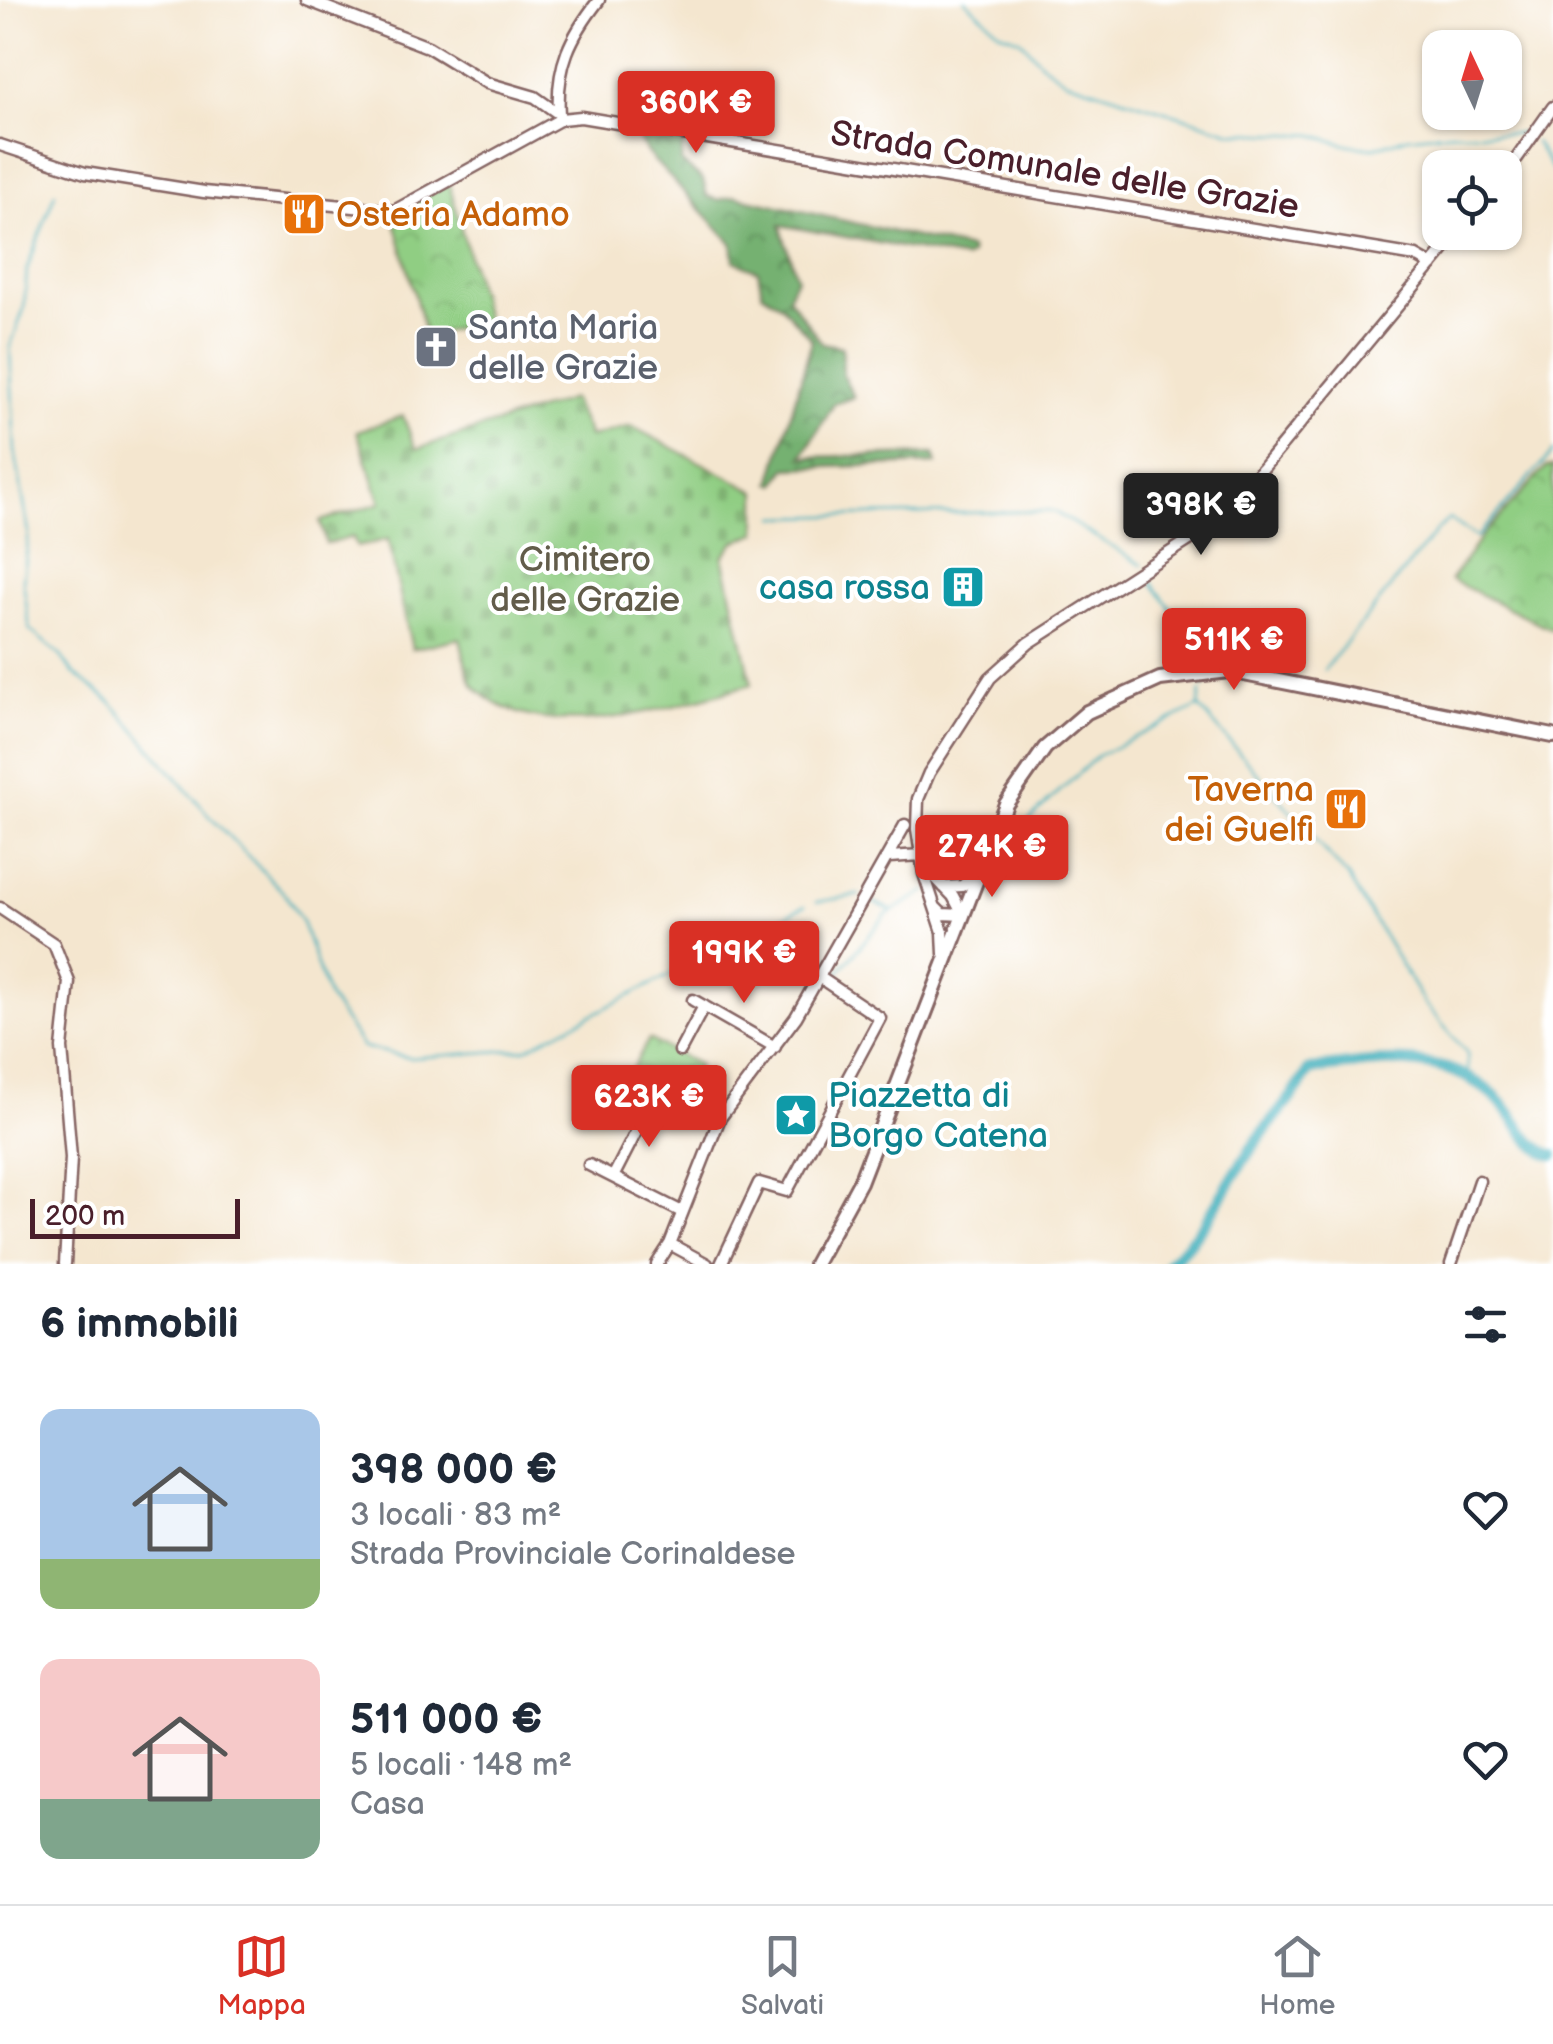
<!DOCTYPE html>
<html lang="it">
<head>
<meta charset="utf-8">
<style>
	body { margin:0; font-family:"Balsamiq Sans",sans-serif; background:#f2f2f3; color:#1f2937; height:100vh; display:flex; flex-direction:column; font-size:38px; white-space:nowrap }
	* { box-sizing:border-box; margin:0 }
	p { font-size:32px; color:#747a83 }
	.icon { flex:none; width:55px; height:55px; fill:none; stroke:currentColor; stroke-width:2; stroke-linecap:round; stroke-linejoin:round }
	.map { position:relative; height:1264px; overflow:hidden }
	.drawer { display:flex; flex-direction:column; background:#fff; flex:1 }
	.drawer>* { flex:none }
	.needle { width:65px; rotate:356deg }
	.tools { position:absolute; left:1422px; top:30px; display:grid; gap:20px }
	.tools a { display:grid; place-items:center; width:100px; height:100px; border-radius:20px; background:#fff; box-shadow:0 2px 8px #0004; font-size:50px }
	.scale { position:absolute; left:30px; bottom:25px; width:210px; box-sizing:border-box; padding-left:10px; border:5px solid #4a1f2b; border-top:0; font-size:28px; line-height:35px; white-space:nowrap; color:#4a1f2b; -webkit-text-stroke:8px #fff; paint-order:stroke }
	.price { position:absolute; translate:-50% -85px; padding:0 22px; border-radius:10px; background:#d93025; color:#fff; font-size:32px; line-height:65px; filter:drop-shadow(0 2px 5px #0008) }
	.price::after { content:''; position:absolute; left:50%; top:60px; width:30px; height:22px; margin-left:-15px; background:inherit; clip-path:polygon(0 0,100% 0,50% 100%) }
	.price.on { background:#222; color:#fff }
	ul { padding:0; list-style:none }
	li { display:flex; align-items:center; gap:30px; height:250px; padding:0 40px }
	li span { display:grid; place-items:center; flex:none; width:280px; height:200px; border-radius:20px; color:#555 }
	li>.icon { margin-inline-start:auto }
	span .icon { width:120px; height:120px; fill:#fffc; stroke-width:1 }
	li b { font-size:42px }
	h2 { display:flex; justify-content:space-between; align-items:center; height:120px; padding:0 40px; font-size:42px }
	.menu { display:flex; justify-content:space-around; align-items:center; height:140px; border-top:2px solid #e0e1e3; background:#fff; font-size:28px; color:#747a83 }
	.menu a { display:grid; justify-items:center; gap:5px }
	.menu .on { color:#d93025 }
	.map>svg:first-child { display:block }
	.forest { fill:url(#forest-crowns); stroke:#5f684e; stroke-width:2.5 }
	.cemetery { fill:url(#cemetery-stones); stroke:#6d7657; stroke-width:2.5 }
	.park { fill:url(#park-crowns); stroke:#6d7657; stroke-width:2.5 }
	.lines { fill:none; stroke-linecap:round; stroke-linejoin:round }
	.stream { stroke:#40afbb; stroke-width:2.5 }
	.river { stroke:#40afbb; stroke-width:12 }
	.minor-casing { stroke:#866564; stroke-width:15 }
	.major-casing { stroke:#866564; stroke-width:18 }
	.minor { stroke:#fff; stroke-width:10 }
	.major { stroke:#fff; stroke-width:12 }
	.labels { text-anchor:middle; stroke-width:8; stroke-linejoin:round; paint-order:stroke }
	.street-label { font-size:35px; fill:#4a1f2b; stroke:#fff }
	.food-label { font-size:35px; fill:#c56008; stroke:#fff; text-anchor:start }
	.worship-label { font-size:35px; fill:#5b616d; stroke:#fff; text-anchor:start }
	.park-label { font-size:35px; fill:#625c4a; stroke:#fff }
	.culture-label { font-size:35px; fill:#0d838f; stroke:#fff; text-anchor:end }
</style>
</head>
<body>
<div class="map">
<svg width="1553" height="1264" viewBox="0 0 1553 1264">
	<defs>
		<pattern id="forest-crowns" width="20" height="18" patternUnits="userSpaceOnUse" patternTransform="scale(2.5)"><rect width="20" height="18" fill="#74b171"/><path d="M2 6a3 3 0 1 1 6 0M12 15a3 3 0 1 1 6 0" fill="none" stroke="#618f5d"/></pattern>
		<pattern id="cemetery-stones" width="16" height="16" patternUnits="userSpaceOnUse" patternTransform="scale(2.5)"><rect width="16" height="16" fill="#90ce83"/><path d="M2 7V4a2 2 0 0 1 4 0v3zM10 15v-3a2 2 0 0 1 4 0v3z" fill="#7eb071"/></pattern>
		<pattern id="park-crowns" width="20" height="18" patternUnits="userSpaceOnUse" patternTransform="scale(2.5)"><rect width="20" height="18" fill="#90ce83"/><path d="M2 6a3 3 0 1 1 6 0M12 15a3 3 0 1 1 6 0" fill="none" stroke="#7eb071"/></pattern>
	</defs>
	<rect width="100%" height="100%" fill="#fff"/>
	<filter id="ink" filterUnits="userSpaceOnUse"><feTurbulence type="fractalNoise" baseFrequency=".01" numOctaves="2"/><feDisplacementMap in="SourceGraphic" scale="20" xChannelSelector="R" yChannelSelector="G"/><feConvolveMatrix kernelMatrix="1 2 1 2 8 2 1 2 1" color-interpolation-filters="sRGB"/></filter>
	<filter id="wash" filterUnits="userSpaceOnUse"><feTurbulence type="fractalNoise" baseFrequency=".0048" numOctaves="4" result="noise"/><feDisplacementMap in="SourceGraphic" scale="40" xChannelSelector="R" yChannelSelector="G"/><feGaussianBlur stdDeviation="2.25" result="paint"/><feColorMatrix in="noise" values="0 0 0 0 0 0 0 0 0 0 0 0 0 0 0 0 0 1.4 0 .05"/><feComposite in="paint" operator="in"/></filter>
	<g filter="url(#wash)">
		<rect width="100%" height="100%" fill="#f4e6cf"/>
		<path class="forest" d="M633,129L684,136L681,162L703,180L707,196L717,200L735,196L970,249L971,255L965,259L780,225L797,278L788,297L822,343L842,347L843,375L854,397L834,404L802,457L934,454L937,464L787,468L776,484L771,483L812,340L781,305L762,293L758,271L734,261L732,243L648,154Z"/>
		<path class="cemetery" d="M572,399L590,437L631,426L757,492V533L734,542L723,557L752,684C677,705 542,752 477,689C466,679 464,653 460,638L412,649L388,539L357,547L353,537L326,544L320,521L381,503L357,431L403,416L416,449Z"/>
		<path class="park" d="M449,183L486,320L426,337L393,214Z
			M1553,466V630L1451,580L1482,536L1546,467Z
			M649,1039L699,1065L684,1086L693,1092L677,1119L621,1088Z"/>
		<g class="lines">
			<path class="stream" d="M965,0L1000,32L1020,39L1041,63L1065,80L1232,132L1314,135L1343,144L1374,148L1407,137L1453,132L1527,134
				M1535,142L1553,171
				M55,193L27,269L24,309L10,347L15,451L29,533L23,581L30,630L61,656L73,673L111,702L214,821L285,894L302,922L328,997L363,1047L410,1058L525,1049L805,906
				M776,517L1053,511L1142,565
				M1147,576L1202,651L1203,667
				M1324,670L1437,530L1449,519L1477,537L1553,452
				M1203,678L1204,687
				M1199,705L1201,692
				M1199,707L1348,877L1424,1003L1467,1053L1468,1078
				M994,853L1097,756L1198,707
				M946,880L973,866
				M867,899L890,910
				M817,902L859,895
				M834,978L886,915L926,891"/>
			<path class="river" d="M1168,1264C1209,1228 1223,1188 1254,1145C1272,1119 1294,1098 1309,1070C1379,1061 1453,1047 1505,1107C1520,1125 1530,1149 1553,1155"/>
		</g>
	</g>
	<g filter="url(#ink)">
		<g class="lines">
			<defs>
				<path id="minor" d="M307,0L428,47L487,83L535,97L559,114
					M559,114C556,66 570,37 599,0
					M0,145L85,173L204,192L394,211L561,119L581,117L1416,256L1432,265
					M1505,175L1553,107
					M889,857L921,855
					M925,867L953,896L963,915L942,914L935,907
					M944,887L962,886L977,873
					M0,908L54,944L69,982L62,1048L71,1158L65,1264
					M944,954L943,932L924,874L917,829L918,799L929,773L990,678L1029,643L1219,521L1459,232
					M693,1000L775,1047
					M680,1051L704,1006
					M589,1165L682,1212
					M613,1177L650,1105
					M670,1244L707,1264
					M657,1264L670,1244L720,1118L796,1017L905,825
					M721,1264L759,1183L787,1191L880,1018L819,977
					M1451,1264L1479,1181"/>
				<path id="major" d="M815,1264L860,1182L1006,804L1045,748L1087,712L1160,679L1229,671L1553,736"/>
			</defs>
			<use href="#minor" class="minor-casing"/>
			<use href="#major" class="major-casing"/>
			<use href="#minor" class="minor"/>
			<use href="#major" class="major"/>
		</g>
	</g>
	<defs>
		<symbol id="restaurant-square" viewBox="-11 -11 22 22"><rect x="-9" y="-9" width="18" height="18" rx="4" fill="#e8710a" stroke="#fff"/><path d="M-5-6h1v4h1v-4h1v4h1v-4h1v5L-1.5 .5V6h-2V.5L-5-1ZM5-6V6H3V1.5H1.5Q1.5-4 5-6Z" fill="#fff"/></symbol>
		<symbol id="church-square" viewBox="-11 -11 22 22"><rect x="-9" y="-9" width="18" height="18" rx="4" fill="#6b7280" stroke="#fff"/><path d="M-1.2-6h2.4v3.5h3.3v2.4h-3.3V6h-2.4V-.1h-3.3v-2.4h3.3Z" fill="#fff"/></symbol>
		<symbol id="building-square" viewBox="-11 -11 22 22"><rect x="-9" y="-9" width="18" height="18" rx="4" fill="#0f9aa8" stroke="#fff"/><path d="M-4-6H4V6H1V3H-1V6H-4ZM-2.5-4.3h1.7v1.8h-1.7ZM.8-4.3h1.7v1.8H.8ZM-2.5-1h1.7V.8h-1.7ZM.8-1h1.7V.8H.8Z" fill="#fff"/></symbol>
		<symbol id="sight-square" viewBox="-11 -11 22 22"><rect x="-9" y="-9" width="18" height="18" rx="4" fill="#0f9aa8" stroke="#fff"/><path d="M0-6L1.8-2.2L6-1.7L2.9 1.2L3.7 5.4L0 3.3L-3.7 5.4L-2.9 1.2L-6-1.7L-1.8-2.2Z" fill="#fff"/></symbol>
	</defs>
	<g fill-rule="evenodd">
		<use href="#restaurant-square" x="279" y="189" width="50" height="50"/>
		<use href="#church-square" x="411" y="322" width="50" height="50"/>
		<use href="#building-square" x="938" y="562" width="50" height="50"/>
		<use href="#restaurant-square" x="1321" y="784" width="50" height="50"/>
		<use href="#sight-square" x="771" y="1090" width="50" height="50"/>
	</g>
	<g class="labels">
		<g class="street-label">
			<text transform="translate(1065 169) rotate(9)" y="12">Strada Comunale delle Grazie</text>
		</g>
		<g class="food-label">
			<text x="336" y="226">Osteria Adamo</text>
			<text x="1314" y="801" text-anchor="end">Taverna<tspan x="1314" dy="40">dei Guelfi</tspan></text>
		</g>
		<g class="worship-label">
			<text x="468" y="339">Santa Maria<tspan x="468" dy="40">delle Grazie</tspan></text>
		</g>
		<g class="park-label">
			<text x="585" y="571">Cimitero<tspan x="585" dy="40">delle Grazie</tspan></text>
		</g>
		<g class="culture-label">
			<text x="930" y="599">casa rossa</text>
			<text x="828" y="1107" text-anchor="start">Piazzetta di<tspan x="828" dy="40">Borgo Catena</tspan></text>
		</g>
	</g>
</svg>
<div class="tools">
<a><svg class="needle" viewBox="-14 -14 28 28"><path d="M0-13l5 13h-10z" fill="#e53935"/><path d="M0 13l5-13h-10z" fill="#747a83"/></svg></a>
<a><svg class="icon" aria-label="locate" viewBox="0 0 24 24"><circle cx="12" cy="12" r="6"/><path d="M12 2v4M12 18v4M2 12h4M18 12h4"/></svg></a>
</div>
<div class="scale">200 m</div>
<b class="price" style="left:696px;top:156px">360K €</b>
<b class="price on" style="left:1201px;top:558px">398K €</b>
<b class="price" style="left:1234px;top:693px">511K €</b>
<b class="price" style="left:992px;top:900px">274K €</b>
<b class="price" style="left:744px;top:1006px">199K €</b>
<b class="price" style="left:649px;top:1150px">623K €</b>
</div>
<section class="drawer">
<h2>6 immobili<svg class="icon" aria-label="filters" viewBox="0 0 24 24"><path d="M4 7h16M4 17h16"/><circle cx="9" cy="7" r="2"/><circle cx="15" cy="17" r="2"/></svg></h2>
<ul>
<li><span style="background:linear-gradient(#a9c7e8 75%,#8fb573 0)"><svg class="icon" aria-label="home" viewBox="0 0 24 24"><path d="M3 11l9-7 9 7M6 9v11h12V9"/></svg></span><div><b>398 000 €</b><p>3 locali · 83 m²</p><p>Strada Provinciale Corinaldese</p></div><svg class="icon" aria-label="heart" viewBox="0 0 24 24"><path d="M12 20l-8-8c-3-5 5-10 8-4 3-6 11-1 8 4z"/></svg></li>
<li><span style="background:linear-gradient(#f6c9c9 70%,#7fa58c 0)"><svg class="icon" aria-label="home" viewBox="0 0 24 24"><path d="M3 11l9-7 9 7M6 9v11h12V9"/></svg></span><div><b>511 000 €</b><p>5 locali · 148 m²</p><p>Casa</p></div><svg class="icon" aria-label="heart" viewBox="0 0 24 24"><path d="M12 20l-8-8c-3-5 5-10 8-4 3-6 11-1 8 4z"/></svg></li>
</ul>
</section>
<nav class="menu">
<a class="on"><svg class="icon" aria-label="map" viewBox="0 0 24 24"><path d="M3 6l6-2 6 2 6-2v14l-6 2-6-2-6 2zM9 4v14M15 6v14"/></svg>Mappa</a>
<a><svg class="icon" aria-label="saved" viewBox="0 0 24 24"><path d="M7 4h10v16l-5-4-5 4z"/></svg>Salvati</a>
<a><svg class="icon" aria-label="home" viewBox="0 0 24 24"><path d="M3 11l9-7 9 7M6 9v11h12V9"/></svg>Home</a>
</nav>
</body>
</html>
